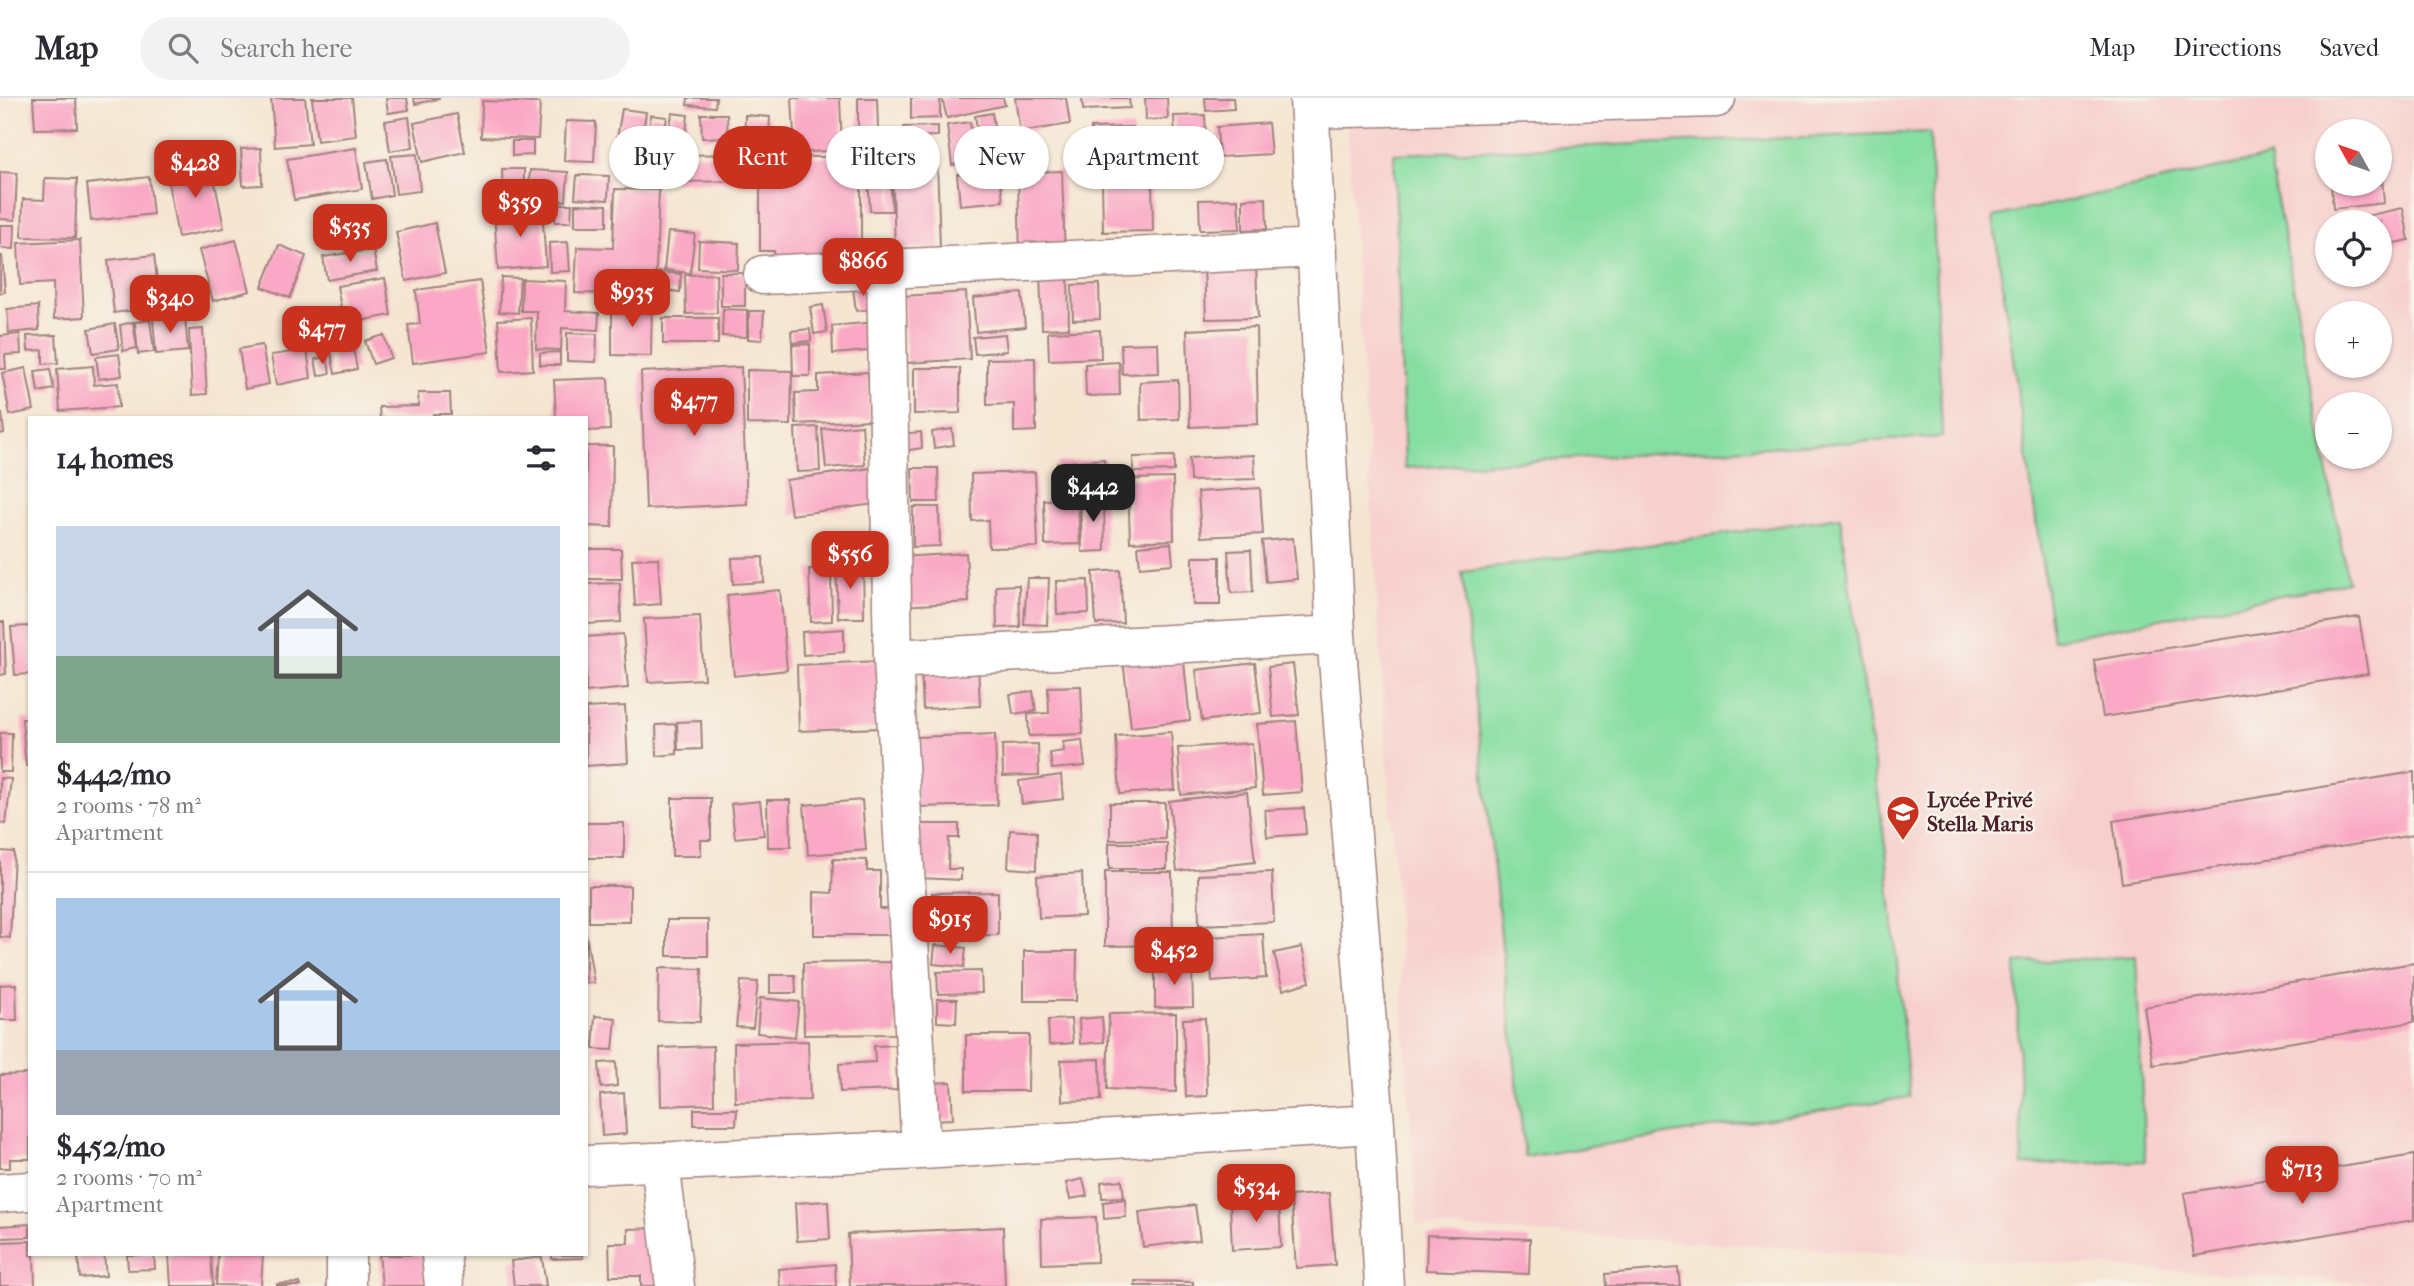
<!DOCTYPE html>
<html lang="en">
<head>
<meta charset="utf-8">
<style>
	body { margin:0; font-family:"IM FELL French Canon",serif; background:#f2f2f3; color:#2b2b33; height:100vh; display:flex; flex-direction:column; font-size:26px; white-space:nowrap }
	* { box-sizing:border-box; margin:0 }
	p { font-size:23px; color:#7c7c81 }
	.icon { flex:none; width:38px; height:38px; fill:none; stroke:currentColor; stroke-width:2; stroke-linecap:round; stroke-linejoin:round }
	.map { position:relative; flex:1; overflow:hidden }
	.drawer { position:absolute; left:28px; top:318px; width:560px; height:840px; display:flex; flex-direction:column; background:#fff; border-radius:0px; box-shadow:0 2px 5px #0004 }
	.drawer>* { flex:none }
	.hud { position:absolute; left:609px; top:28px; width:665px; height:63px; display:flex; gap:14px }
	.needle { width:46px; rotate:310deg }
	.tools { position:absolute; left:2315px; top:21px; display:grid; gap:14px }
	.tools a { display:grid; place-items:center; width:77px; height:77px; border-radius:50%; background:#fff; box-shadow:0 2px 5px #0004; font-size:35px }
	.price { position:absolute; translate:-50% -60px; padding:0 16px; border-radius:14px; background:#c8321e; color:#fff; font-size:23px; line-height:46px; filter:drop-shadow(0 2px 4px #0008) }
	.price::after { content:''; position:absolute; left:50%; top:42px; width:21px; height:16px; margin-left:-10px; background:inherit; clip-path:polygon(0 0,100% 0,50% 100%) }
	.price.selected { background:#222; color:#fff }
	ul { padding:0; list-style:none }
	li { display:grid; align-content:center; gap:14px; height:371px; padding:0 28px }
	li+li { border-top:2px solid #e1e1e2 }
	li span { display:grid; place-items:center; height:217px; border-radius:0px; color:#555 }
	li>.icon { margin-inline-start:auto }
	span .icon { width:126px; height:126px; fill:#fffc; stroke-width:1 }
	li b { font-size:30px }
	h2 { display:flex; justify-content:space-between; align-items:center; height:84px; padding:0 28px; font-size:30px }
	.pill { padding:0 24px; border-radius:32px; background:#fff; box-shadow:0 2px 5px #0004; font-size:24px; line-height:63px }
	.pill.selected { background:#c8321e; color:#fff }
	header { display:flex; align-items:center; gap:42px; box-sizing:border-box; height:98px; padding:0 35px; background:#fff; border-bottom:2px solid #e1e1e2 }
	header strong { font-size:33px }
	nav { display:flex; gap:38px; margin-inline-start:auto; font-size:24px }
	.search { width:490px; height:63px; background:#f2f2f3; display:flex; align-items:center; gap:18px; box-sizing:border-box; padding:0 24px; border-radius:38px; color:#7c7c81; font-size:26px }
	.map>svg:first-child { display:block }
	.built { fill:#f7d0ce; fill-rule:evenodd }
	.green { fill:#87dea2; stroke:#687e66; stroke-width:2 }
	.building { fill:#faa8c5 }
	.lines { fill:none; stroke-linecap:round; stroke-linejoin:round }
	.minor-casing { stroke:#a0827e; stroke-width:41 }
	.minor { stroke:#fff; stroke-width:38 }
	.labels { text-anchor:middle; stroke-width:5; stroke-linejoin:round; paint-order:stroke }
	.poi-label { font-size:21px; font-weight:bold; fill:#4a1f2b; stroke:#f7f3e8; text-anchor:start }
</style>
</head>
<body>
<header>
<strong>Map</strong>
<div class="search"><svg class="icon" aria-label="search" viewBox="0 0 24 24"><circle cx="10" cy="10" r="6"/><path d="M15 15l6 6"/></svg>Search here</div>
<nav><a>Map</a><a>Directions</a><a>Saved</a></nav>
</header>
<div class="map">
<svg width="2414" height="1188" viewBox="0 0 2414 1188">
	<rect width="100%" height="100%" fill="#f7f3e8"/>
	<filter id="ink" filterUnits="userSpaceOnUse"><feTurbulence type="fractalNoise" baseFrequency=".0143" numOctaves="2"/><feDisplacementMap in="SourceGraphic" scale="14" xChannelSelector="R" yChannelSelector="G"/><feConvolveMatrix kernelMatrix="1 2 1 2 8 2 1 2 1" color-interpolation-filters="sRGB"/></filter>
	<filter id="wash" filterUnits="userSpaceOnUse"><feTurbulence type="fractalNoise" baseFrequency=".00686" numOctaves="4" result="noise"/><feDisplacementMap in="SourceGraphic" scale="28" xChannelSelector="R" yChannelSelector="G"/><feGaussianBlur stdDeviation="1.57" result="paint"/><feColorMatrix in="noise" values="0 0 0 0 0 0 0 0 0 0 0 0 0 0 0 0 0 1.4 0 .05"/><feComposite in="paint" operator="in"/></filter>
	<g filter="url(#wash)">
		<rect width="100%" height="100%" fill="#f5e5d1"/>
		<path class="built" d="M1946,0H2414V1187L1417,1128L1346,10ZM2328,33H2380V86H2328ZM2328,124H2380V177H2328ZM2328,215H2380V268H2328ZM2328,306H2380V359H2328Z"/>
		<path class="green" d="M1930,34L1942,339L1405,370L1394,56Z
			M2269,59L2348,484L2053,542L1993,119Z
			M1840,419L1886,754L1910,999L1525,1059L1462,474Z
			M2136,858L2145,1063L2022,1067L2016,865Z"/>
		<g id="blocks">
			<path class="building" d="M33,0H76L77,30L35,31Z
				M271,0H305L310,46L275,49Z
				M312,0H352L356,38L317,43Z
				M386,0H407L409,12L388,15Z
				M414,0H439V1L415,6Z
				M688,0H716L715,9L687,7Z
				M792,0H840L842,52L795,55Z
				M858,0H877L878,32H858Z
				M911,0H940V20L911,21Z
				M942,0H1003L1005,7L947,20Z
				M1015,0H1066L1070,26L1020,34Z
				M1082,0H1129L1130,10L1083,12Z
				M1145,0H1167L1168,21L1146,22Z
				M1205,0H1233L1234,11L1206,13Z
				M482,3L540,5L538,41L481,39Z
				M622,11L646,14L639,60L614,57Z
				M672,15L688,17L684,51L667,49Z
				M992,15L997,46L980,48L975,18Z
				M457,16L465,54L422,64L414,25Z
				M701,16H727L728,39L702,40Z
				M651,17L667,19L661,60L645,58Z
				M745,17L770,19L768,53L744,52Z
				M1205,17L1207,61H1176L1174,18Z
				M409,19L413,49L390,53L385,23Z
				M566,23L596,24L594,64L564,63Z
				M970,24L976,63L952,67L947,27Z
				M1268,25L1271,56L1219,59L1217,29Z
				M938,28V38L904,39V29Z
				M1133,29V78L1091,79V30Z
				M512,43H533V57L512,58Z
				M261,50L262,87L243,88L241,51Z
				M356,50L362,91L294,102L287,61Z
				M983,50H1011V64L983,65Z
				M417,56L420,93L396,96L391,58Z
				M745,56V83L674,84V57Z
				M889,56L892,113H870L867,57Z
				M760,59H861V167L773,168L774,153H760Z
				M387,61L392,97L372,101L366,64Z
				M937,62L940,150L895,151L892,63Z
				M211,65L224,130L178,139L166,73Z
				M502,71H524V110H503Z
				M530,72L568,74L566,103L528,101Z
				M999,72L1003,103L960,107L957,76Z
				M1062,73L1065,160L1020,161L1018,75Z
				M0,74L17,75L15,122L0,121Z
				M577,77L609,78L608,102L575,100Z
				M149,79L153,116L91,123L87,86Z
				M45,80L77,81L75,140L22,139L23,101L44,102Z
				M2380,80H2382L2384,105L2333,111L2331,86H2380Z
				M1152,82L1153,133L1103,134L1102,84Z
				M615,91L659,92L655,197L575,195L577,149L613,150Z
				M1266,100L1267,131L1243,132V101Z
				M1238,101L1240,131L1200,132L1199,102Z
				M555,106H572L571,124H555Z
				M575,106L607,107V128H575Z
				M542,110L546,168L498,172L494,114Z
				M2403,110L2409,142L2380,148V124H2367L2366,118Z
				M435,125L445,175L406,183L396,134Z
				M0,127H15L14,151L0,150Z
				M377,128L378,146L357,149L355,130Z
				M668,134L695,136L690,175L664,172Z
				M80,142L84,219L54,221L53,185L20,187L18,145Z
				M236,142L250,193L213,203L199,152Z
				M699,143L739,145L738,172L698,170Z
				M568,144L570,173L550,174L549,145Z
				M279,147L306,158L290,200L262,189Z
				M373,151L377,173L327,182L323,159Z
				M154,157L160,209L114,215L108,162Z
				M0,158H2L5,194L0,195Z
				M1256,166L1258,220L1206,221L1204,167Z
				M1068,173L1069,230L1042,231L1040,174Z
				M659,174L681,176L680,194L657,191Z
				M721,175H745V208H721Z
				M716,176L717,215L686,216L685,177Z
				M501,179L520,180L518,215L499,214Z
				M385,180L391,217L344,226L337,188Z
				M522,181L566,183L565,213L599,215L598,232L562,230L561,252L536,251L537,213H521Z
				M480,183L490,254L413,265L408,227L420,226L416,192Z
				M1099,186L1100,221L1073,222L1072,187Z
				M870,188L873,211L856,213L853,190Z
				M966,194L970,261L907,265L903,198Z
				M1022,195L1025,229L976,234L973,200Z
				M612,204H652L651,258L612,257Z
				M823,207L827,234L814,236L810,209Z
				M38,208L39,232L9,235L7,211Z
				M723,211L747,212V239L722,238Z
				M749,213H764L762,242L748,241Z
				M185,218L188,253L156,256L153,221Z
				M531,220L533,272L501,274L498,222Z
				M663,220H718V246H663Z
				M150,222L154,254L138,256L135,224Z
				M133,224L137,250L123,253L120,227Z
				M876,224L879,252L833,256L832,228Z
				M115,226L119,251L93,255L89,231Z
				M1256,229L1258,326L1190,329L1187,232Z
				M203,231L207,296L192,297L189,232Z
				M810,231L811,243L792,245L791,233Z
				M1100,232L1101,260L1049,262L1048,234Z
				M567,235L597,236L596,264L567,263Z
				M20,236L21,256L5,257L6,271H0V238Z
				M1005,236L1007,253L975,256L973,239Z
				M56,237L58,265L43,266V252L28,253L27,238Z
				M384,237L391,260L373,266L365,243Z
				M351,239L357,271L335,276L329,244Z
				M1158,245L1159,275L1122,276L1121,246Z
				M810,246V278H793L792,247Z
				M262,247L269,286L245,291L239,251Z
				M307,252L311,280L276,287L271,257Z
				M560,254V267H540V255Z
				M119,256L122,278L99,281L96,259Z
				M327,259L330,275L318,278L315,261Z
				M1035,260L1036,333L1014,334V306L987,307V261Z
				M1119,264L1120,297L1086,298L1085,266Z
				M93,268L94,287L118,285L119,309L60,313L57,271Z
				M741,269L747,406L646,411L641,274Z
				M26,270L34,312L10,317L2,275Z
				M914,270H960V315L914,316Z
				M50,271L54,291L38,294L35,273Z
				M747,272L792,273L791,327L747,326Z
				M868,274L870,322L796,326L795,295L818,294V277Z
				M608,280L610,332L586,333V320H556L554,282Z
				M1178,282L1179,321L1141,322L1140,284Z
				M418,295H450L451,316H433L434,320H380L379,309L419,308Z
				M0,316H2L4,335L0,336Z
				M862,327L865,367L826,370L822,331Z
				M818,329L820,373L797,374L795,330Z
				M952,331L954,347L934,350L932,334Z
				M921,334L922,350L902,353L900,336Z
				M586,348H613L612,429L586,428Z
				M1254,357L1255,381L1190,383L1189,360Z
				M1174,358V373L1133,374V359Z
				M1104,361L1106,390L1059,394L1057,365Z
				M871,370L876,406L791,417L786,382Z
				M912,370H938L939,404H913Z
				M1035,374L1038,449L989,450L988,422L972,423L971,376Z
				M1173,380L1174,442L1130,444L1128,381Z
				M1260,390L1263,436L1201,439L1198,394Z
				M1080,398H1104L1105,453L1082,454Z
				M1078,401L1080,446L1045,447L1044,402Z
				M913,409H939L940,448L913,449Z
				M1293,440L1297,481L1266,484L1262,443Z
				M1171,445L1173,466L1140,469L1138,448Z
				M586,451H621L622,481H586Z
				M1251,452L1253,494L1231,495L1228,453Z
				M966,455L969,504L901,508L899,459Z
				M763,459L764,484L733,486L732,460Z
				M1193,459H1220V507H1193Z
				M658,460L661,506L635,508L632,461Z
				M863,466L864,520H838L836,467Z
				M831,470L832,523L811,524L809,471Z
				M1120,472L1123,525L1096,526L1093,474Z
				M1027,480H1049L1047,527L1024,526Z
				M1088,482L1089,515L1057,516L1056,483Z
				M620,485L621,524L586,526V486Z
				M1019,487L1020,529L997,530L996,488Z
				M780,492L787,572L734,578L727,497Z
				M700,518L704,581L648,584L644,521Z
				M2359,519L2368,576L2103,619L2094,562Z
				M0,524H4L6,576L0,577Z
				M30,528V576L15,577L11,529Z
				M844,531V554L803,557L802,534Z
				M623,536L628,590L586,594V539Z
				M1183,555L1190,622L1131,629L1123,562Z
				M879,563L881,630L799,633L797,567Z
				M1255,565L1261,615L1202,623L1196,572Z
				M978,566L980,608L923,611L921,569Z
				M1293,566L1299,617L1273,619L1268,569Z
				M1081,588L1083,636L1029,638L1028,616L1049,615L1048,589Z
				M1033,593L1036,613L1013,616L1010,596Z
				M625,608L628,665L586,668V610Z
				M22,621H30V668H26Z
				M701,623L702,651L678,652L677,624Z
				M1296,623L1302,694L1263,697L1257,626Z
				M676,626L677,656L657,658L656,627Z
				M1171,634L1175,692L1120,696L1116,638Z
				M0,635H12L11,674H0Z
				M995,636L997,707L916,709L915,639Z
				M1082,642L1085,668L1052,671L1050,655L1064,653L1063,644Z
				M1252,645L1255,690L1181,697L1178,650Z
				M1038,646L1039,677L1003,678L1002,647Z
				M2414,674V737L2122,785L2113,723Z
				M1061,677L1063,701L1022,706L1019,683Z
				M0,680L11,681L6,726L0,725Z
				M1247,694L1255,764L1177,773L1169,703Z
				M672,700H711V742H701V758H672Z
				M767,702H790L791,749H768Z
				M862,702L866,752L808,757L804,707Z
				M760,703L764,737L735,740L731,706Z
				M1110,705H1165V741L1110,742Z
				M1304,710L1306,736L1267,739L1265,712Z
				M586,725H624V760H586Z
				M920,726H959V740H949L948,771H961V782L919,780Z
				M1010,732L1037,734L1036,772L1008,770Z
				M1109,745H1167V771H1109Z
				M0,753L14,754L10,840L0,839Z
				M833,761L867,762V773H880V811H893L892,837H814V794L832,795Z
				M1105,774H1172L1173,847L1105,848Z
				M1272,774L1274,824L1199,827L1198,777Z
				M1082,775L1084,818L1039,820L1037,778Z
				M589,788H630V824H589Z
				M998,794V837L932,838V795Z
				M667,822H708V858H667Z
				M586,836L594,885H586Z
				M1263,836L1266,880L1212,884L1209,839Z
				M935,847L966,850L964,869L933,866Z
				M1302,849L1310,884L1283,892L1274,855Z
				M1024,853H1077L1076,903H1024Z
				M896,864L897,936L804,937L803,865Z
				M2414,865V924L2153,967L2144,909Z
				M1192,868L1193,909L1155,910V869Z
				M659,870L702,871L700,924L658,923Z
				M981,873L982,895L938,896L937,874Z
				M770,877H795L796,895H770Z
				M741,883L758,884L753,930L736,929Z
				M16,886L17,922H0V887Z
				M760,900L799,904L795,939L757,935Z
				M937,901H957L956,925L937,924Z
				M1176,915V994L1107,991L1109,916Z
				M595,918L616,920L613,952L593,951Z
				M1102,919L1104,944L1080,946L1079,921Z
				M1205,920L1207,998L1186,999L1183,921Z
				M1071,921L1073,945L1049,947L1048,922Z
				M966,937H1029L1028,993H966Z
				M808,943L810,1002L735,1004L734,945Z
				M896,947L897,992L840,994L839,966L875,964L874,948Z
				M713,948L714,1006L661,1008L660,950Z
				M1100,961L1101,1002L1062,1003L1061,962Z
				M616,964L617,988L601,990L599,965Z
				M30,976V1061H10V1070H0V977Z
				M951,984L953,1021L931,1022L929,985Z
				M624,995L626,1036L602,1038L600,997Z
				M694,1011H737L736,1027H694Z
				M2414,1057V1122L2194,1158L2184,1095Z
				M1083,1081L1087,1098L1070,1101L1066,1085Z
				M1122,1082L1124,1099L1102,1100L1101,1084Z
				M1329,1095L1335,1167L1296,1170L1291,1098Z
				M1125,1101L1126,1119L1104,1121L1103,1104Z
				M1279,1101L1281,1149L1232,1152L1230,1104Z
				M828,1103L830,1141L797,1143L795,1105Z
				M1195,1107L1200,1142L1143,1149L1139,1114Z
				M1096,1119L1097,1164L1042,1166L1041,1121Z
				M30,1126V1139L0,1140V1128Z
				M1003,1129L1005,1188H850L848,1136Z
				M658,1130V1188H641V1178H610L609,1145H628V1131Z
				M1427,1137L1530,1141L1529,1176L1426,1172Z
				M30,1143V1157H34L35,1188H0V1144Z
				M78,1157H104L106,1178L80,1180Z
				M127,1157H154L155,1171L128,1172Z
				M169,1157H211L213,1188H171Z
				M218,1157H263L261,1188L216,1187Z
				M379,1157H423L426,1188H382Z
				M552,1157H583V1160L552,1161Z
				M542,1159L546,1188H514L511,1163Z
				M835,1166L836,1188H780L779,1171Z
				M1678,1170L1680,1188H1606L1605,1176Z
				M1135,1183L1193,1184V1188H1135Z
				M300,1185L301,1188H277V1186Z"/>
		</g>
	</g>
	<g filter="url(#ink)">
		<use href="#blocks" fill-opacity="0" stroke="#a0827e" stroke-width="2"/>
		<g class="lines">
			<defs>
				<path id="minor" d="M1309,0L1336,537L1375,1026L1384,1188
					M1310,11L1716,0
					M886,170L893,561L921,1052
					M763,177L1317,150
					M893,561L1336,537
					M660,1064L675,1188
					M586,1067L921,1052L1375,1026
					M0,1095L30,1093
					M441,1157L444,1188
					M346,1188V1157"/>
			</defs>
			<use href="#minor" class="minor-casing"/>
			<use href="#minor" class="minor"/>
		</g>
	</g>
	<defs>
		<symbol id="school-pin" viewBox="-11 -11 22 30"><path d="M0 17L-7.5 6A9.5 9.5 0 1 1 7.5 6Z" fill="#c8321e" stroke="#f7f3e8"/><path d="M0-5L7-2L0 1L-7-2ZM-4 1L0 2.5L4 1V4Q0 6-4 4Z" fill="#fff"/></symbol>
	</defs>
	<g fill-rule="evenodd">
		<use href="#school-pin" x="1884" y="695" width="38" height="52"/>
	</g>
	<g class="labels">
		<g class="poi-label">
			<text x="1927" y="709">Lycée Privé<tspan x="1927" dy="24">Stella Maris</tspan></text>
		</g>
	</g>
</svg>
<div class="tools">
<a><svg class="needle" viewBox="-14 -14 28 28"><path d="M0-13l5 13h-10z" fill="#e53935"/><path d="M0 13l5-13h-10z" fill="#7c7c81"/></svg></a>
<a><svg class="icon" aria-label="locate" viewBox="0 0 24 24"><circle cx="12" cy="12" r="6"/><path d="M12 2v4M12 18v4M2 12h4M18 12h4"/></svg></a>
<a>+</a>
<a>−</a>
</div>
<b class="price" style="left:195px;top:102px">$428</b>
<b class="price" style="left:520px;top:141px">$359</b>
<b class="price" style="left:350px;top:166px">$535</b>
<b class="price" style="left:863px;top:200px">$866</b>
<b class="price" style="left:632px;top:231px">$935</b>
<b class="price" style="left:170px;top:237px">$340</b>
<b class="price" style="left:322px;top:268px">$477</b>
<b class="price" style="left:694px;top:340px">$477</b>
<b class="price selected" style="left:1093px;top:426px">$442</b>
<b class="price" style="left:850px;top:493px">$556</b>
<b class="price" style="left:950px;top:858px">$915</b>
<b class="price" style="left:1174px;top:889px">$452</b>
<b class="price" style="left:2302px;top:1108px">$713</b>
<b class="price" style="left:1256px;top:1126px">$534</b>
<div class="hud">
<a class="pill">Buy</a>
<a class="pill selected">Rent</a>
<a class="pill">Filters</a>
<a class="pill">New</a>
<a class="pill">Apartment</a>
</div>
<section class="drawer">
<h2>14 homes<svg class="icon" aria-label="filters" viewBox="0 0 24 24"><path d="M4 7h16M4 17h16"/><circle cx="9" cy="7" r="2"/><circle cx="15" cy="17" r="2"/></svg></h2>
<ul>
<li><span style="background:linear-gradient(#c9d6e8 60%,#7fa58c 0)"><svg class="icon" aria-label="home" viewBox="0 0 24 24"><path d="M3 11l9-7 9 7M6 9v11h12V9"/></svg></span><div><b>$442/mo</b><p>2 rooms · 78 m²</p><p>Apartment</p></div></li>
<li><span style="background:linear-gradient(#a9c7e8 70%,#9aa5b1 0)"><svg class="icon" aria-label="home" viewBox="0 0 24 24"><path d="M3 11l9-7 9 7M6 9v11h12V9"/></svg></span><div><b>$452/mo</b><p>2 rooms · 70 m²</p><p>Apartment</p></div></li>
</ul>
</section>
</div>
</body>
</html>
